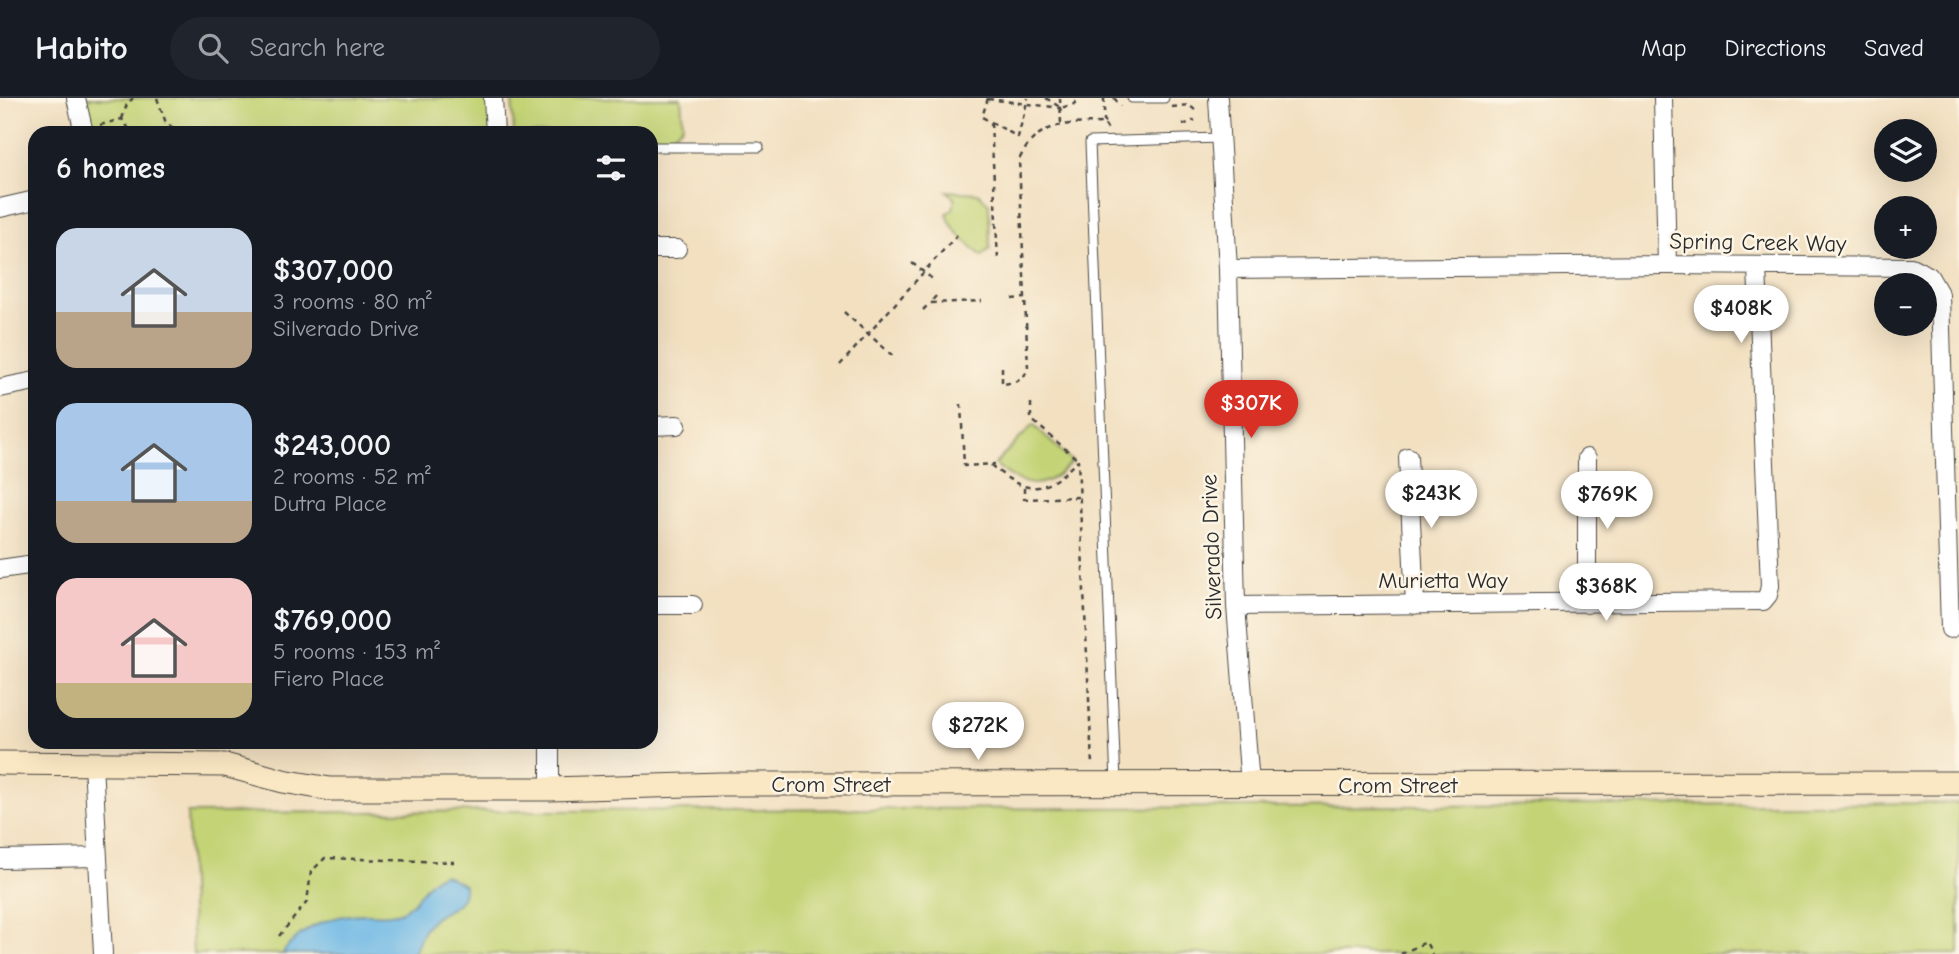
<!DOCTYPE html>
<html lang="en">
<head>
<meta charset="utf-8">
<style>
	body { margin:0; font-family:"Comic Neue",sans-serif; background:#20242c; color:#f1f3f6; height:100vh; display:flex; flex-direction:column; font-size:26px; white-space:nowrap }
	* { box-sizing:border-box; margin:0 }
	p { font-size:23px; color:#9ea1a6 }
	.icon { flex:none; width:38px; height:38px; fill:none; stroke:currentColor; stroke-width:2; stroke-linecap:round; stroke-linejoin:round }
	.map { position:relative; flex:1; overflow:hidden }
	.sheet { position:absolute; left:28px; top:28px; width:630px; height:623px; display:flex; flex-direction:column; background:#171b24; border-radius:21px; box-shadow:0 7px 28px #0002 }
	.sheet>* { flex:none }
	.buttons { position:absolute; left:1874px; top:21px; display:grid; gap:14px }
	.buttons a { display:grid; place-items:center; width:63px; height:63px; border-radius:50%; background:#171b24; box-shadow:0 7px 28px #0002; font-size:35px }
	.price { position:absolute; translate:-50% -60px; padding:0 16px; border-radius:24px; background:#fff; color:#222; font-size:23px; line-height:46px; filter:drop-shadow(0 2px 4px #0008) }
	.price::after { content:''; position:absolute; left:50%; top:42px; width:21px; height:16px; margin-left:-10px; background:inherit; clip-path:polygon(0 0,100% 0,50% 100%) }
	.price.selected { background:#d93025; color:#fff }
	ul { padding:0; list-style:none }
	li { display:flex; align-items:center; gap:21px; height:175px; padding:0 28px }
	li span { display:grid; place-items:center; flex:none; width:196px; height:140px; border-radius:21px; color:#555 }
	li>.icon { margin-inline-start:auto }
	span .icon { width:84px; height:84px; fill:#fffc; stroke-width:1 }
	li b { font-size:30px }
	h2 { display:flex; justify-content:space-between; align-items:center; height:84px; padding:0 28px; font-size:30px }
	header { display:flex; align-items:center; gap:42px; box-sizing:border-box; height:98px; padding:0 35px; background:#171b24; border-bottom:2px solid #363941 }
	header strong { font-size:33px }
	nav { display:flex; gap:38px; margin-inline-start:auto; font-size:24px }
	.search { width:490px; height:63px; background:#20242c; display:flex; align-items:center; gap:18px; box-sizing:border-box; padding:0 24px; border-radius:38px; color:#9ea1a6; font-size:26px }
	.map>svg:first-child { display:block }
	.green { fill:#c3d375; stroke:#777f50; stroke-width:2 }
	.water { fill:#6cb7e5; stroke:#4c7188; stroke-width:2 }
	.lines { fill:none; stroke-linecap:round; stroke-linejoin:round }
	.lane-casing { stroke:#494642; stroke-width:11 }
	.street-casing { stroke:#494642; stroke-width:20 }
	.secondary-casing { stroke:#494642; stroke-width:25 }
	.path { stroke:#494642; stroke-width:2.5; stroke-dasharray:5 5; stroke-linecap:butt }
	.lane { stroke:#fff; stroke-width:9 }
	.street { stroke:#fff; stroke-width:18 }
	.secondary { stroke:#fae7c3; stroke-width:23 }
	.labels { text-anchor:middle; stroke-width:5; stroke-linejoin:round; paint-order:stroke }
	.street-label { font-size:23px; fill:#2b2b2b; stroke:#fcf5e5 }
</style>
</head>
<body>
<header>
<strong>Habito</strong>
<div class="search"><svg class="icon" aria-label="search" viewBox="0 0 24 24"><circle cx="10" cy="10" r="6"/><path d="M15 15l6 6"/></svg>Search here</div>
<nav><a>Map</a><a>Directions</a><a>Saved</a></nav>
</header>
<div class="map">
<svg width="1959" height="856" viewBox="0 0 1959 856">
	<rect width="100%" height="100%" fill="#fcf5e5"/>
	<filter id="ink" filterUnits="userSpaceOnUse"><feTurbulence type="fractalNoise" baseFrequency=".0143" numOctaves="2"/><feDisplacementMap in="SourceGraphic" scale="14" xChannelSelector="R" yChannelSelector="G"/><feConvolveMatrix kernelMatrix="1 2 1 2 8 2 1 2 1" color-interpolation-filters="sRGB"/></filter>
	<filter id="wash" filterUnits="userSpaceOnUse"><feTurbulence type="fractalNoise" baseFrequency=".00686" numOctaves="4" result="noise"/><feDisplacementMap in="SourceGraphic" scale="28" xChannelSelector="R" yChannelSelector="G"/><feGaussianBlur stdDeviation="1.57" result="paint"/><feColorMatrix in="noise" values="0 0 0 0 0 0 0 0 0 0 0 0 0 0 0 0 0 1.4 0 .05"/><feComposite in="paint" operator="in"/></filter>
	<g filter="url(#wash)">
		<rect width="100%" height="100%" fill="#f2e0c1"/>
		<path class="green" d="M76,0H493L495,35H84Z
			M512,0H681L683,27L669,41H651V35H514Z
			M947,93L978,95L989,106L990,150L982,158C968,145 951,134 947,115L953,111L955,101Z
			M1033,327L1072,363C1046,393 1025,393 995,366Z
			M1959,705V856H193L187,715Z"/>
		<path class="water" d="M444,776L464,787C466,811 443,810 429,825C421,834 418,845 414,856H282C301,828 334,816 367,816C379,816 388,818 400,814C419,806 424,781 444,776Z"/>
	</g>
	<g filter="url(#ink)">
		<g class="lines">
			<defs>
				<path id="lane" d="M1132,0H1164
					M651,49H759
					M1116,685L1090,44L1220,40"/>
				<path id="street" d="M76,0L84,35
					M493,0L495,35
					M1218,0L1228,171L1236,508L1250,687
					M1663,0L1667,167
					M0,110L35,102
					M651,151H677
					M1228,171L1667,167L1911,169L1929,178L1940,197L1950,531
					M0,290L35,283
					M651,328L677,327
					M1408,359L1415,507
					M1587,360V506
					M0,471L35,466
					M651,507H693
					M1236,508L1763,503L1768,497L1770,488L1757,169
					M550,644V691
					M93,665L103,856
					M0,761L98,759"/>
				<path id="secondary" d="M0,665L225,667L283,683L330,691H550L721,686L1959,685"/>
			</defs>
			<use href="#lane" class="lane-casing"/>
			<use href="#street" class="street-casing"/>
			<use href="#secondary" class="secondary-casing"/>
			<path class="path" d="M157,0L166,25L175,31L173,35
				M988,0L982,19L1018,39L1028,0
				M1046,0L1061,10L1074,6L1079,0
				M1060,0L1061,26
				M1104,0V25
				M1114,0L1121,8
				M988,1L1061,10
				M1172,9L1189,7L1195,12
				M122,21L127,6L133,0
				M991,25L998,162
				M100,27L122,21L132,35
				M1183,27L1195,22
				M160,35L165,26
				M912,165L935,183
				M936,198L930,205L982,203
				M1012,201L1025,200
				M923,212L930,205
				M844,214L894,259
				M840,267L958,136
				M1002,269V286C1015,285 1024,283 1028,270L1019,62C1038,22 1066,26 1104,25L1108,32
				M1031,305V321L1078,362
				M961,306L964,368L995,366
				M991,367C1027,399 1045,396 1078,362L1092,667
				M1024,390V401L1079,399
				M279,838L307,804L311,774L325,760L454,764
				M1401,856L1426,844L1432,856"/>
			<use href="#lane" class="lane"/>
			<use href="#street" class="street"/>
			<use href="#secondary" class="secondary"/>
		</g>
	</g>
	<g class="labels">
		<g class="street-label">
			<text transform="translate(1758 144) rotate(1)" y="8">Spring Creek Way</text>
			<text transform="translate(1211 449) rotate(-92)" y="8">Silverado Drive</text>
			<text x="1443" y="490">Murietta Way</text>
			<text x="831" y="694">Crom Street</text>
			<text x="1398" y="695">Crom Street</text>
		</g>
	</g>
</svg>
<div class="buttons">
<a><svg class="icon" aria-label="layers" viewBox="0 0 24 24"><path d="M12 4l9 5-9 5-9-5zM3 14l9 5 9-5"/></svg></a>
<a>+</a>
<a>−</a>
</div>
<b class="price" style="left:1741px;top:247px">$408K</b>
<b class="price selected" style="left:1251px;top:342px">$307K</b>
<b class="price" style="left:1431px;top:432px">$243K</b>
<b class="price" style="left:1607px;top:433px">$769K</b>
<b class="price" style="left:1606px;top:525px">$368K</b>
<b class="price" style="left:978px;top:664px">$272K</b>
<section class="sheet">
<h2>6 homes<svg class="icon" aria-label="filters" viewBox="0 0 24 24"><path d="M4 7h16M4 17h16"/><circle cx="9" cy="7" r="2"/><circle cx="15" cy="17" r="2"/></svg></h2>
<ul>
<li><span style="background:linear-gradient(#c9d6e8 60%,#b9a48a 0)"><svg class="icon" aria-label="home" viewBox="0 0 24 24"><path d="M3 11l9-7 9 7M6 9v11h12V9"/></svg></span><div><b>$307,000</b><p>3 rooms · 80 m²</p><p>Silverado Drive</p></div></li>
<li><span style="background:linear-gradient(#a9c7e8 70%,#b9a48a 0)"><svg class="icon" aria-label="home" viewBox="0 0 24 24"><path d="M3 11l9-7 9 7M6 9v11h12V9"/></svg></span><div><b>$243,000</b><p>2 rooms · 52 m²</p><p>Dutra Place</p></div></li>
<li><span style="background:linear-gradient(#f6c9c9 75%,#c2b280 0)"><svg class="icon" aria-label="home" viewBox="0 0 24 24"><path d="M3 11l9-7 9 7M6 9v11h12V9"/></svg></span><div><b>$769,000</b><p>5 rooms · 153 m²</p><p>Fiero Place</p></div></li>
</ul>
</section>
</div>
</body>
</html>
